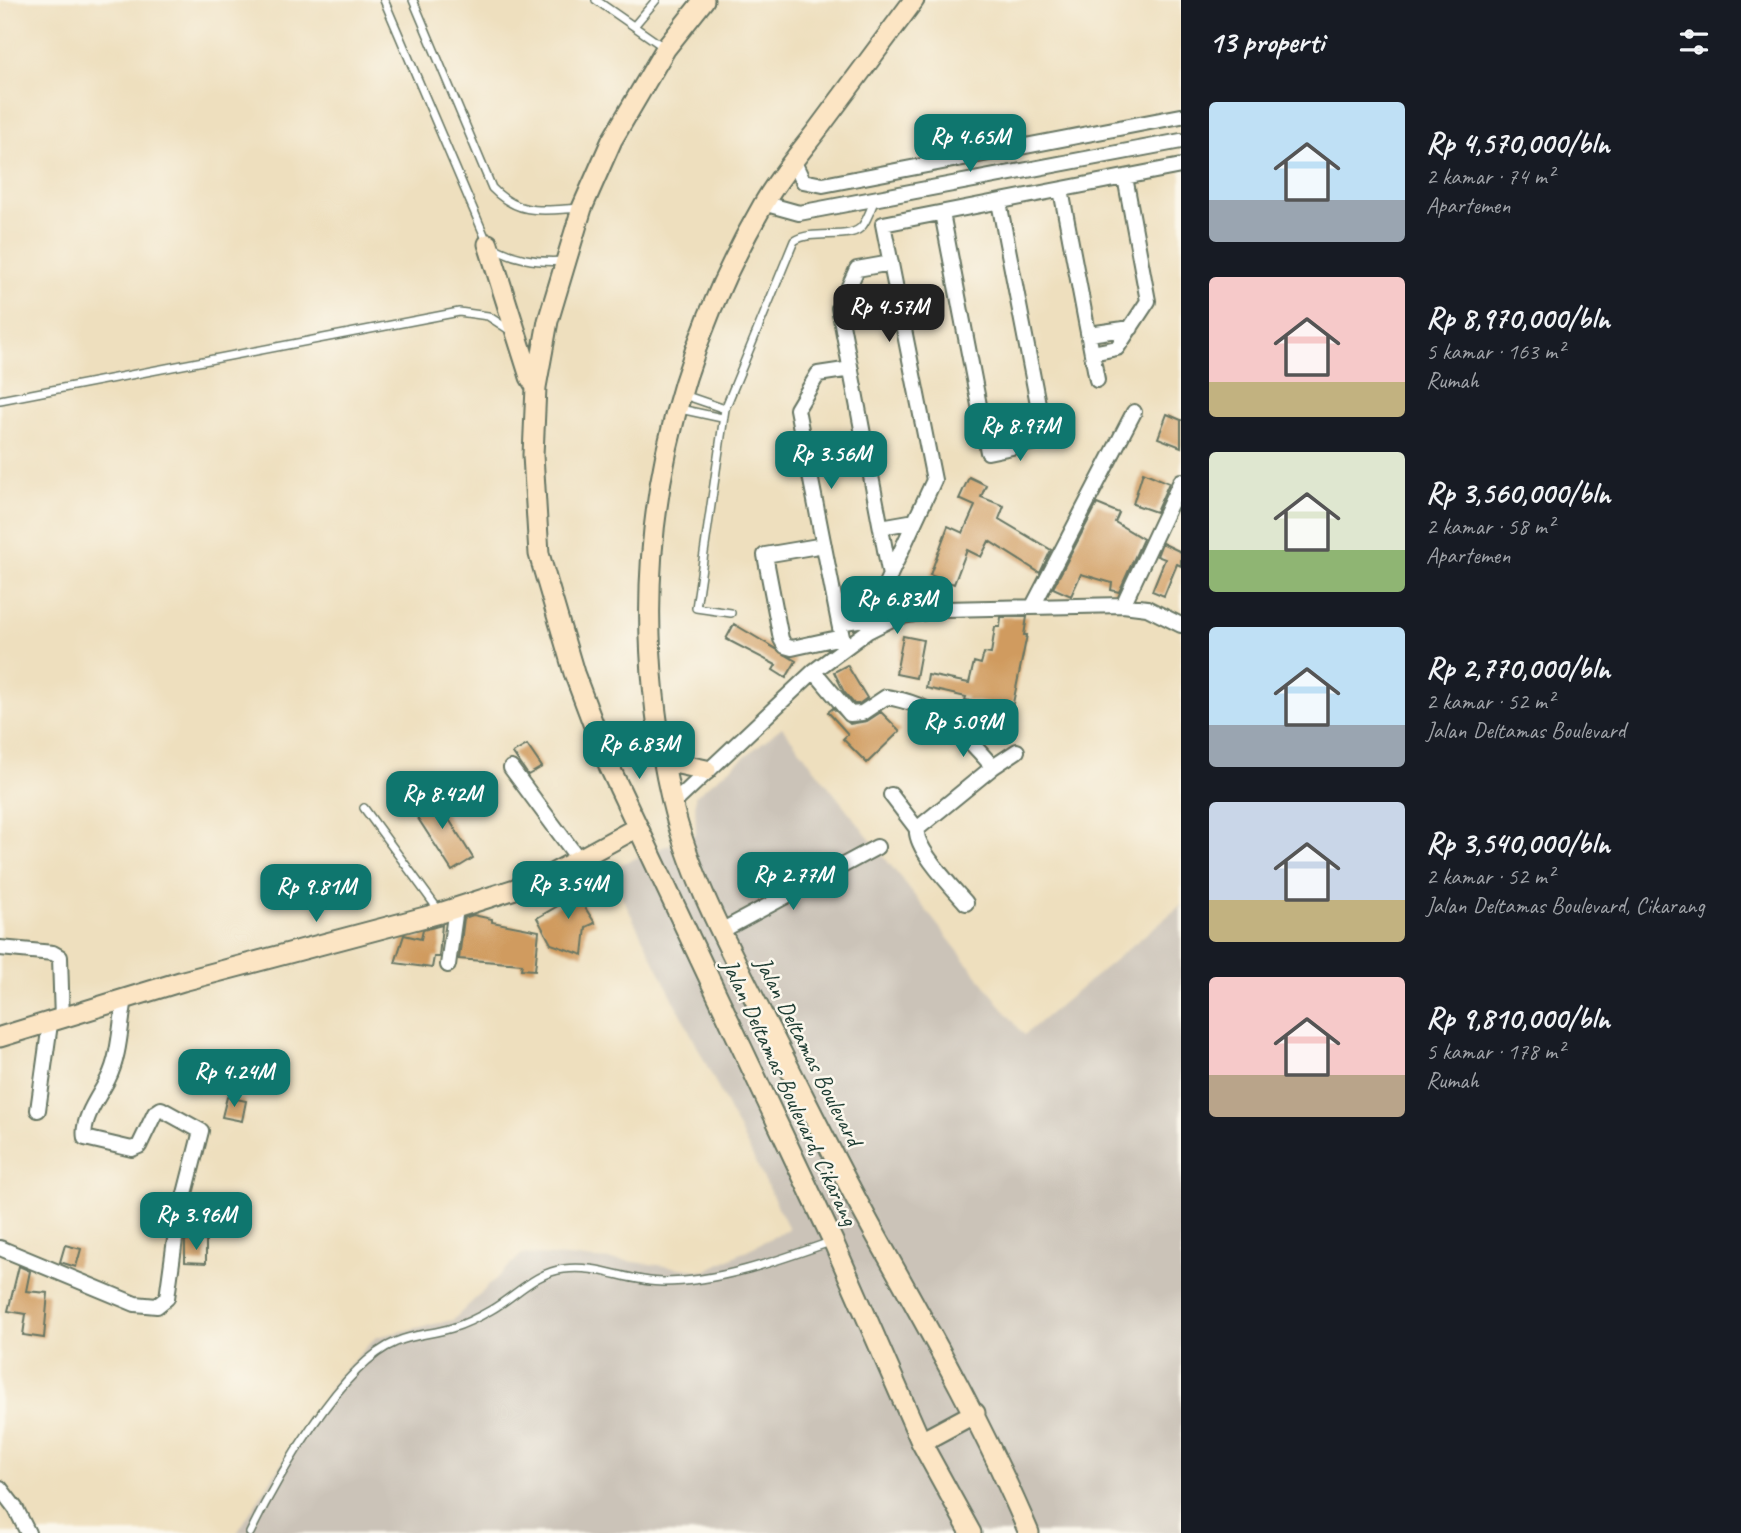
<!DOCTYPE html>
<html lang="id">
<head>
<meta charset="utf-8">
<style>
	body { margin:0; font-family:Caveat,sans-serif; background:#242831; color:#f1f3f6; height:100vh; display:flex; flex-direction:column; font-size:26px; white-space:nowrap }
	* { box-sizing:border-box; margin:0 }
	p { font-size:23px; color:#9ea1a6 }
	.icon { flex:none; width:38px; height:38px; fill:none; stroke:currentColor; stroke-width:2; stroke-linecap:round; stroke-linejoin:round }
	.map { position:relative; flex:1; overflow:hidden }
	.side { display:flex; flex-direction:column; background:#171b24; width:560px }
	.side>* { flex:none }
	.price { position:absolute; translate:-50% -60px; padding:0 16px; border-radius:14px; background:#0f766e; color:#fff; font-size:23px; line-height:46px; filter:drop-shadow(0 2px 4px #0008) }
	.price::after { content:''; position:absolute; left:50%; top:42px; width:21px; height:16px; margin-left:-10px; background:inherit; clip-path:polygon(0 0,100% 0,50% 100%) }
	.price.current { background:#222; color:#fff }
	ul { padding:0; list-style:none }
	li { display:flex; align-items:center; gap:21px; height:175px; padding:0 28px }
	li span { display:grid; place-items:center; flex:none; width:196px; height:140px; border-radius:7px; color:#555 }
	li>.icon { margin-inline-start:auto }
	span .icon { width:84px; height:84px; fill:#fffc; stroke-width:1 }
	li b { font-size:30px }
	h2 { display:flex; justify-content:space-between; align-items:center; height:84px; padding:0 28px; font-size:30px }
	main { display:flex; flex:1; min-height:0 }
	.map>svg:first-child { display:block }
	.industrial { fill:#cbc3b8 }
	.building { fill:#d09b5e }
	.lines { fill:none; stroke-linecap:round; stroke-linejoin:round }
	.lane-casing { stroke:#677664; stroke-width:10 }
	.street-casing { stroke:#677664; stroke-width:18 }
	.secondary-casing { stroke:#677664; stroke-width:23 }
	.lane { stroke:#fff; stroke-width:7 }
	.street { stroke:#fff; stroke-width:14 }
	.secondary { stroke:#fce5c4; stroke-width:19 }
	.labels { text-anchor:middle; stroke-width:5; stroke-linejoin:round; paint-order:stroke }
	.street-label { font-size:24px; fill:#1f3d34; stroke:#fbf7ec }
</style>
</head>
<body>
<main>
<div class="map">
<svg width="1181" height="1533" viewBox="0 0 1181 1533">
	<rect width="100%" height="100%" fill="#fbf7ec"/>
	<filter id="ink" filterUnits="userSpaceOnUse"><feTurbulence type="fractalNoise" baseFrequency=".0143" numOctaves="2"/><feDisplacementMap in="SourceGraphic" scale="14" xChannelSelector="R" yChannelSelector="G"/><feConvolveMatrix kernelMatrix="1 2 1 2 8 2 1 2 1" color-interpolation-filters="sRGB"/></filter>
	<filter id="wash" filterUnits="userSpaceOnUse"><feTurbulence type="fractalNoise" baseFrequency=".00686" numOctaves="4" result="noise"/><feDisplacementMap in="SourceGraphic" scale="28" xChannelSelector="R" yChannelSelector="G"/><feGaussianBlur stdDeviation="1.57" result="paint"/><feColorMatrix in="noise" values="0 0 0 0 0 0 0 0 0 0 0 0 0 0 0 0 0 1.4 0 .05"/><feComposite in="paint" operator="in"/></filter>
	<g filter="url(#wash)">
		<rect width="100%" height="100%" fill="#eedfbe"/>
		<path class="industrial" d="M782,727L1024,1035L1181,905V1533H237L337,1378L376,1337L453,1320L522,1254L626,1261L705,1271L789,1229L608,869L696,834L695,796Z"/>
		<g id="blocks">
			<path class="building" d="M1167,414L1181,420V447L1158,438Z
				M1143,472L1169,483L1156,512L1133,504Z
				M969,477L986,485L981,497L1004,506L999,519L1051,550L1040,573L989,541L981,557L967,550L954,584L930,575L948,526L963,533L975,506L959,499Z
				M1097,504L1119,513L1115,522L1143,539L1119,592L1111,590L1112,583L1081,574L1071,596L1053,588Z
				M1162,543L1181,552V566L1177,564L1164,596L1152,591L1165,559L1157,556Z
				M1001,617H1027L1024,635H1027L1012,708L965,700L966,697L926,688L928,675L969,683L974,662L981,664L984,653L991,654L995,627H1000Z
				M734,624L796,661L786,678L773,670L776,665L726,639Z
				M903,636L923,640L916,678L896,674Z
				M847,665L867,698L859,704H854L844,692L834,672Z
				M833,708L850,724L867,721L881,712L900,731L867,763L843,739L848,734L828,712Z
				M527,745L542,767L528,775L513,753Z
				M432,792L473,858L452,871L410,806Z
				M577,878L582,903L595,923L586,927L583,955L551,944L537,918L568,900L563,882Z
				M473,915L492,919V922L539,931L535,970L521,969L522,964L459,959L464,918Z
				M442,925L439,957H434L432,968L395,963L404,935L421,939L423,930Z
				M227,1097L246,1101L242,1121L222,1117Z
				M185,1240L206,1241V1263L185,1262Z
				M65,1245L81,1249L76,1267L60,1262Z
				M19,1266L30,1271L26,1291L48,1293L44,1338L23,1335L26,1314L8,1311Z"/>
		</g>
	</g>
	<g filter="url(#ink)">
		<use href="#blocks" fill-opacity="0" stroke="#677664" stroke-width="2"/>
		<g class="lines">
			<defs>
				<path id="lane" d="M384,0L488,244C513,259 536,263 565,261
					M413,0L492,188C520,217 544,210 581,208
					M596,0L665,48
					M634,26L656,0
					M684,395L725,409
					M0,400L459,312L488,316L511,331
					M680,409L722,418
					M731,613L696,608L725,409L794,241C813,228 852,242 863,225C868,218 871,208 875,199
					M364,808L440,912
					M250,1533C276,1480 341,1364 396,1342C413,1334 434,1334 452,1328C465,1324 479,1317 491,1310C514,1297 536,1272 564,1269C597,1264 629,1282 663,1282C720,1282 779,1260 833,1241"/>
				<path id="street" d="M793,160L803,181L823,185L1181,116
					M1061,190L1097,380
					M763,203L799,213L1181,141
					M942,213L988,452L1045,440L999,202
					M1089,334L1131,328
					M1092,353L1117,348L1148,301L1125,177
					M881,527L915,521
					M824,545L765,555L781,639L785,646L792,648L842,637L839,623L870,618L934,480L883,224L1181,166
					M890,576L839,308L857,269L891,263
					M1123,605L1181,481
					M1033,606L1134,412
					M839,623L797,409L818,374L851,369
					M814,671L850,714L862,713L886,697C935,704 962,731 993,767L917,829C914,848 953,888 966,903
					M993,767L1017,751
					M511,768L580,861
					M891,795L917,829
					M673,804L814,671L868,631L896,617L944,609L1123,605L1147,608L1181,625
					M721,931L877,847
					M0,948L53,953L60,957L62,1020
					M448,965L456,908
					M38,1110L50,1024
					M0,1248L135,1304L157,1306L167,1298L177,1225L201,1131L161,1109L155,1113L139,1146L132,1149L85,1138C81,1119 100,1095 108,1079C120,1056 120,1024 125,999
					M0,1488L16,1509L28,1533"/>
				<path id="secondary" d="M704,0L666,48L612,140L582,208L566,261L548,321L536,387L533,455L539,554L574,673L609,766L833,1241L921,1442L971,1533
					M914,0C882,43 850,86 818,129C799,154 778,178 763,205C655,392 623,591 672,802C690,879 734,957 769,1028C805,1098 839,1170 878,1239C933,1337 985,1429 1029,1533
					M488,244L530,377L536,387
					M665,761L706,770
					M0,1037L183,981L440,913L537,882L638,827
					M921,1442L975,1413"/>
			</defs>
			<use href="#lane" class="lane-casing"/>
			<use href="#street" class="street-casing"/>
			<use href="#secondary" class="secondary-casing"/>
			<use href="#lane" class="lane"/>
			<use href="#street" class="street"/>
			<use href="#secondary" class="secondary"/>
		</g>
	</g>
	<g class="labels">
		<g class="street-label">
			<text transform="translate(809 1051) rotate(63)" y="8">Jalan Deltamas Boulevard</text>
			<text transform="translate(790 1092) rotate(65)" y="8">Jalan Deltamas Boulevard, Cikarang</text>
		</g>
	</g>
</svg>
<b class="price" style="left:970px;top:174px">Rp 4.65M</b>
<b class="price current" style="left:889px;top:344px">Rp 4.57M</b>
<b class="price" style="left:1020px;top:463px">Rp 8.97M</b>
<b class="price" style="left:831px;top:491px">Rp 3.56M</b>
<b class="price" style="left:897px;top:636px">Rp 6.83M</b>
<b class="price" style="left:963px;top:759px">Rp 5.09M</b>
<b class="price" style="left:639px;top:781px">Rp 6.83M</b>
<b class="price" style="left:442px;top:831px">Rp 8.42M</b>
<b class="price" style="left:793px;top:912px">Rp 2.77M</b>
<b class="price" style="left:568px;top:921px">Rp 3.54M</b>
<b class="price" style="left:316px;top:924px">Rp 9.81M</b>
<b class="price" style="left:234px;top:1109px">Rp 4.24M</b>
<b class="price" style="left:196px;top:1252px">Rp 3.96M</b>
</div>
<section class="side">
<h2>13 properti<svg class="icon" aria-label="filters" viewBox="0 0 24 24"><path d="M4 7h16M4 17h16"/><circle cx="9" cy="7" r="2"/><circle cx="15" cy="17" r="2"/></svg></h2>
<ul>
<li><span style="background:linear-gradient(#bfe0f5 70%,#9aa5b1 0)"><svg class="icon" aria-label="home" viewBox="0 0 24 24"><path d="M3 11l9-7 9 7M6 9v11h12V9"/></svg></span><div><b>Rp 4,570,000/bln</b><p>2 kamar · 74 m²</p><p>Apartemen</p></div></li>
<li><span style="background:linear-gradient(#f6c9c9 75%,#c2b280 0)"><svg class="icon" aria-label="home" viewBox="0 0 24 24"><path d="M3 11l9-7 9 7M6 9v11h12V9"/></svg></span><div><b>Rp 8,970,000/bln</b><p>5 kamar · 163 m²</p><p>Rumah</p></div></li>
<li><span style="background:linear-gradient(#dfe7d0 70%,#8fb573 0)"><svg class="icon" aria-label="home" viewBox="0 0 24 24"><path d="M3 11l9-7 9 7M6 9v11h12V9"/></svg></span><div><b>Rp 3,560,000/bln</b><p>2 kamar · 58 m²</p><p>Apartemen</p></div></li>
<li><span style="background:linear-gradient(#bfe0f5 70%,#9aa5b1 0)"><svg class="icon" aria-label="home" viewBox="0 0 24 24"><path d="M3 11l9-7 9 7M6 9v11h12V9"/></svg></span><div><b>Rp 2,770,000/bln</b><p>2 kamar · 52 m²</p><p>Jalan Deltamas Boulevard</p></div></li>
<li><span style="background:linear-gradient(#c9d6e8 70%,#c2b280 0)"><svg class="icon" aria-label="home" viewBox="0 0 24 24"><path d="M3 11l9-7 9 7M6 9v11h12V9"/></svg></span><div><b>Rp 3,540,000/bln</b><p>2 kamar · 52 m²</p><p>Jalan Deltamas Boulevard, Cikarang</p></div></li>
<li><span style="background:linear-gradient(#f6c9c9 70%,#b9a48a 0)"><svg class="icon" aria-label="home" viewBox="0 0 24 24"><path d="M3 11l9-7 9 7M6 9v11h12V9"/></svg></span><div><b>Rp 9,810,000/bln</b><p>5 kamar · 178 m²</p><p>Rumah</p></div></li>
</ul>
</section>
</main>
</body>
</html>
